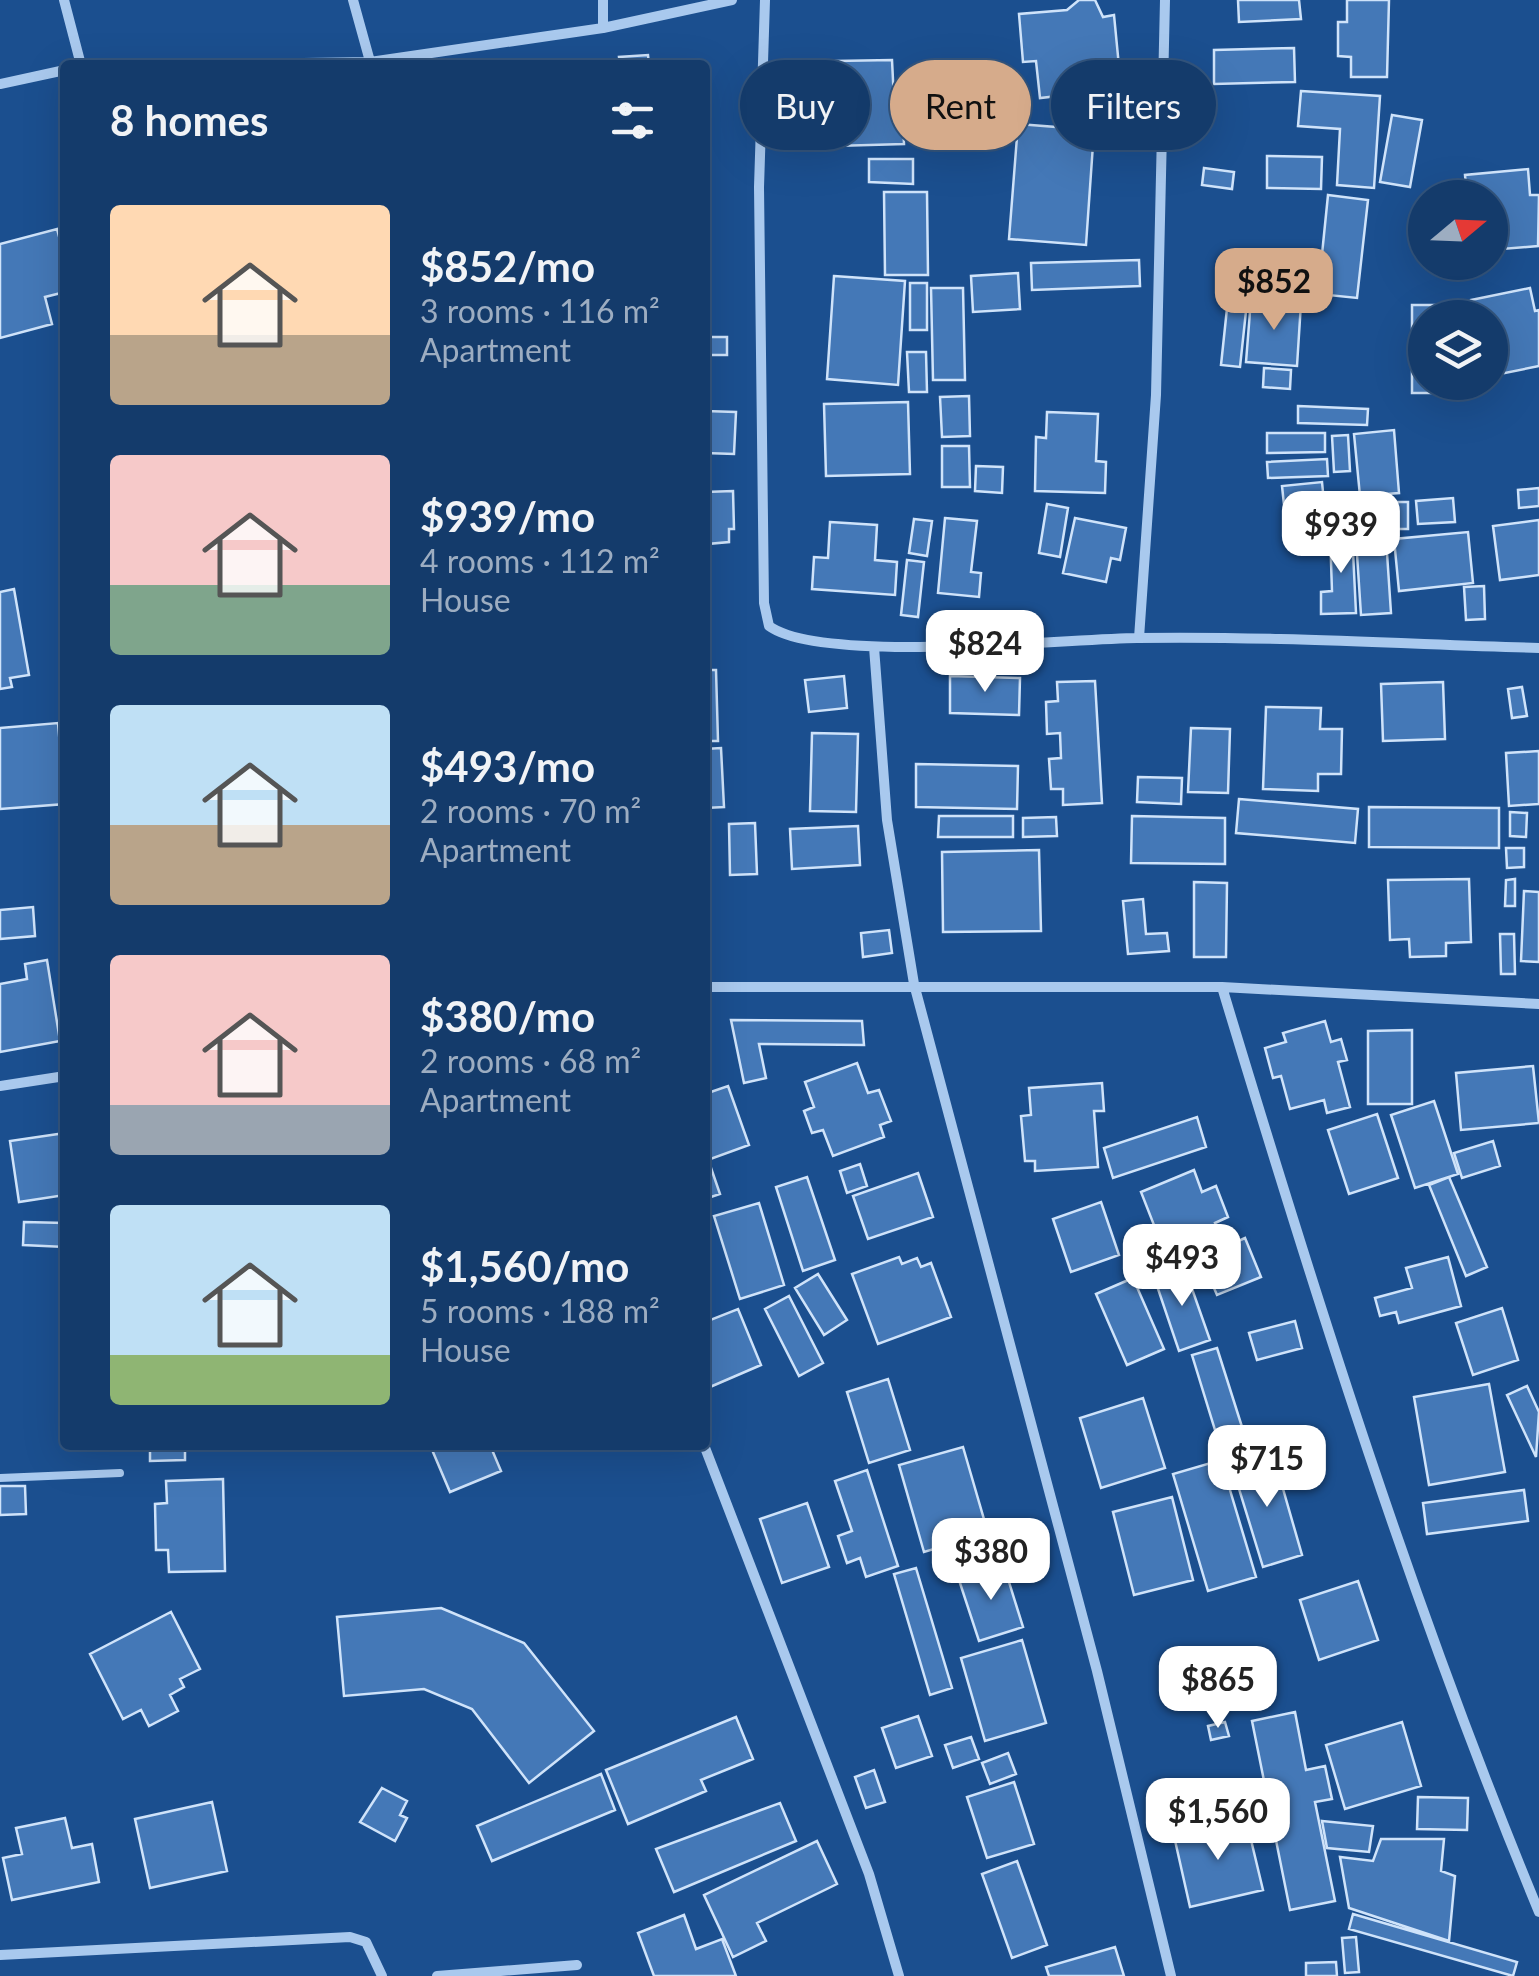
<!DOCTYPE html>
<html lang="en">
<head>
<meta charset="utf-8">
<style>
	body { margin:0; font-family:Lato,sans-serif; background:#214673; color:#f1f3f6; height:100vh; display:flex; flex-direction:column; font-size:38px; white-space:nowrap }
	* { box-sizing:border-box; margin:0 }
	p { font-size:32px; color:#9dadc1 }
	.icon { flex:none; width:55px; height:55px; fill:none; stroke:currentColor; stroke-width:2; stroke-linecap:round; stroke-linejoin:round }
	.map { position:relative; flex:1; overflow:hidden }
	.panel { position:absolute; left:60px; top:60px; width:650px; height:1390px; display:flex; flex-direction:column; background:#143b6b; border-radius:10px; box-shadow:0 10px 40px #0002,0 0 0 2px #33557e }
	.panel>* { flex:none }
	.guide { position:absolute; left:740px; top:60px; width:648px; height:90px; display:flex; gap:20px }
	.needle { width:65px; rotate:71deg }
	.buttons { position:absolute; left:1408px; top:180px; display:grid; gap:20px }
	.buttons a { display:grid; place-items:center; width:100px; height:100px; border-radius:50%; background:#143b6b; box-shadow:0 10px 40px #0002,0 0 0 2px #33557e; font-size:50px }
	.price { position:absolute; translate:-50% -85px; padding:0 22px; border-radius:20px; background:#fff; color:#222; font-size:32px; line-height:65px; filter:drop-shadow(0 2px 5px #0008) }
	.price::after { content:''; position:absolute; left:50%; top:60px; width:30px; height:22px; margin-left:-15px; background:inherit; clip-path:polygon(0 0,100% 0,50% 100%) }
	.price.on { background:#d6ab8b; color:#111 }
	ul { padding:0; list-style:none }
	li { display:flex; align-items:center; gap:30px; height:250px; padding:0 50px }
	li span { display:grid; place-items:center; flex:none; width:280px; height:200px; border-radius:10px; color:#555 }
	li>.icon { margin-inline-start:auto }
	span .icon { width:120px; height:120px; fill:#fffc; stroke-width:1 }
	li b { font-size:42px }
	h2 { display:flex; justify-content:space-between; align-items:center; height:120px; padding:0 50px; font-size:42px }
	.chip { padding:0 35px; border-radius:45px; background:#143b6b; box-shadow:0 10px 40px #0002,0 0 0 2px #33557e; font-size:35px; line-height:90px }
	.chip.on { background:#d6ab8b; color:#111 }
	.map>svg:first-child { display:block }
	.building { fill:#4478b7; stroke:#cfe3fa; stroke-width:2.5 }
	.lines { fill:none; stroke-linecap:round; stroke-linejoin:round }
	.lane { stroke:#a9c9ee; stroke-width:8 }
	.street { stroke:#a9c9ee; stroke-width:10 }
</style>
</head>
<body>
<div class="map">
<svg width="1539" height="1976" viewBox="0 0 1539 1976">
	<rect width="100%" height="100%" fill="#1b4f8f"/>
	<path class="building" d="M1079,0H1095L1103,17L1114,15L1120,77L1101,79L1102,91L1040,98L1036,61L1023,62L1019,14L1067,10Z
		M1238,0H1299L1301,19L1239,22Z
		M1347,0H1389L1387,77H1351V57L1338,56V22H1347Z
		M1294,48L1295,82L1214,84V50Z
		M648,55L649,65H620L619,57Z
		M892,60L894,100L902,99L904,144L835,146L834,128L822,129L820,78L836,77L835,61Z
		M1301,91L1380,96L1374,188L1337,185L1340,129L1298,126Z
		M1392,115L1422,120L1410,187L1380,182Z
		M1018,124L1094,130L1086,245L1009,239Z
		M1267,156L1322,157L1321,189L1267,188Z
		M869,159H913V184L869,182Z
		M1204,168L1234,172L1232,189L1202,185Z
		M1528,169L1530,195H1539L1538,246L1490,250V198H1467L1465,175Z
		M884,192H927L928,275H885Z
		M1328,195L1368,200L1357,298L1318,294Z
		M57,229L65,259V292L45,297L52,324L0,338V244Z
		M1139,260L1140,286L1032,290L1031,263Z
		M1018,273L1020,309L973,312L971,276Z
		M834,276L905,281L898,385L827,379Z
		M910,283H927V330H910Z
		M931,288H963L965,380H933Z
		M1530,288L1535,311L1539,310V366L1490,376V318H1474L1471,300Z
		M1228,299L1247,302L1240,367L1221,365Z
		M1251,299L1301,303L1297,366L1246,362Z
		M1412,305H1440V318H1425V382H1440V393H1412Z
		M705,337H727V355H705Z
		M907,352H926L927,392H909Z
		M1264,368L1291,370L1290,389L1263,387Z
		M969,396L970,436L942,437L940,397Z
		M908,402L910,474L826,476L824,404Z
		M1298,406L1368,409L1367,425L1298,423Z
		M705,411L736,412L734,454L705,453Z
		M1047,412L1098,414L1096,461L1106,462L1105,493L1035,491L1036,437L1046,438Z
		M1394,430L1399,493L1360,496L1354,434Z
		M1267,433H1325V452L1267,453Z
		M1348,435L1350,471L1334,472L1332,436Z
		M942,446H969L970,487H942Z
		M1327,459L1328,476L1268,478L1267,462Z
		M976,466L1003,467L1002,493L975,491Z
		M1322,482L1324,502L1284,505L1282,486Z
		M1539,488V506L1519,508L1518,490Z
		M733,491L734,529H729V542L708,544L709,563H705V492Z
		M1453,498L1455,522L1418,524L1416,501Z
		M1390,502H1408V529H1390Z
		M1047,504L1068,508L1060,557L1039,553Z
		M1349,508L1350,523L1322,524V509Z
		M945,518L977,521L971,572L981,573L979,597L938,593Z
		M1075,518L1126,528L1120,560L1111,558L1106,582L1063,573Z
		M914,519L932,521L927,556L909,553Z
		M1539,520V575L1500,580L1493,526Z
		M830,522L877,525L875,560L897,562L895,595L812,589L814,557L828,558Z
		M1385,523L1391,613L1361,615L1355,524Z
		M1352,531L1356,613L1321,614V592L1332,591L1330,532Z
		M1468,532L1473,583L1399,591L1394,539Z
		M907,560L924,562L918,617L901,615Z
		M1484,586L1485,619L1466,620L1464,587Z
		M14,589L29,675L10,678L12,687L0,689V592Z
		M705,670H716L718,741H705Z
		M844,676L847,708L809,712L805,680Z
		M950,676L1020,678L1019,715L950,713Z
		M1095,681L1102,803L1063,805V789H1051L1049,759L1061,758L1060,733L1047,734L1046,702L1058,701L1057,682Z
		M1443,682L1445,739L1383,741L1381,684Z
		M1522,687L1527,716L1512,718L1508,689Z
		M1266,707L1321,708L1320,729H1342L1341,774H1318V791L1263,789Z
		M58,723L65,804L0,809V728Z
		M1191,728L1230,729L1228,793L1188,792Z
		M812,733L858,734L856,812L810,811Z
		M721,748L724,807L705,808V749Z
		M1539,751V804L1509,806L1506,753Z
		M916,764L1018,766L1017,809L916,807Z
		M1138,777L1182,778L1181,804L1137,802Z
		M1239,799L1358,809L1355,843L1236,833Z
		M1369,807L1499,808V848L1369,847Z
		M1510,812L1527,813L1526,837L1510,836Z
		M939,816H1013V837H938Z
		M1132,816L1225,818V864L1131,863Z
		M1056,817L1057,836L1023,837V818Z
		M755,823L757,874L730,875L729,824Z
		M858,826L860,865L792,869L790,829Z
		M1506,848H1524V867L1507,868Z
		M1039,850L1041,931L943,932L942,852Z
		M1469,879L1471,942L1446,943V956L1410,957L1409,939L1390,940L1388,880Z
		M1515,879V906H1505L1506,880Z
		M1194,882L1227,883L1226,957H1194Z
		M1524,891L1539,892V962L1521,961Z
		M1143,899L1146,934L1167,933L1169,951L1128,954L1123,901Z
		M33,907L35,936L0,939V910Z
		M889,930L892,953L863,957L861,933Z
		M1500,934H1514L1515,974H1501Z
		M47,960L60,1041L0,1052V984L27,979L25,964Z
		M731,1020L862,1021L864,1045L759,1044L766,1078L744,1083Z
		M1325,1021L1331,1042L1341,1039L1347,1060L1338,1062L1350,1107L1327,1113L1324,1100L1290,1109L1281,1076L1273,1078L1265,1048L1286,1042L1283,1033Z
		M1412,1030V1104H1368V1031Z
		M857,1063L868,1093L879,1090L891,1121L880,1125L884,1137L833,1156L823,1130L812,1133L804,1111L814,1107L805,1082Z
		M1533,1066L1539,1123L1461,1130L1456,1073Z
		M1102,1083L1104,1111H1094L1098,1167L1035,1171V1161H1025L1021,1116L1031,1115L1029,1088Z
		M728,1086L749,1145L705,1161V1094Z
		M1434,1101L1458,1174L1415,1188L1391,1115Z
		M1377,1114L1398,1178L1349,1194L1328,1130Z
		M1197,1117L1206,1147L1113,1178L1104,1148Z
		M65,1133V1195L19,1202L10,1141Z
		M1493,1141L1500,1166L1462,1178L1454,1153Z
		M860,1164L867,1186L847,1193L840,1171Z
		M710,1165L720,1194L705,1199V1167Z
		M1194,1170L1202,1192L1216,1186L1228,1217L1215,1223L1224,1245L1170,1266L1141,1192Z
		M918,1173L933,1217L868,1239L853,1196Z
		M807,1177L835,1260L803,1271L776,1187Z
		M1449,1177L1487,1267L1466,1276L1429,1185Z
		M1101,1202L1119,1255L1071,1272L1053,1219Z
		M759,1203L784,1285L740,1299L714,1216Z
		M24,1222L65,1223V1247L23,1245Z
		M1245,1238L1261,1277L1217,1295L1201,1258Z
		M899,1257L902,1264L917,1258L921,1267L931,1263L951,1317L878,1344L852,1274Z
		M1448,1257L1461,1306L1399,1323L1396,1312L1380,1316L1375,1298L1412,1288L1406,1268Z
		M1184,1266L1210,1340L1179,1351L1154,1277Z
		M818,1274L847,1320L824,1335L795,1288Z
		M1133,1278L1164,1349L1127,1365L1096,1294Z
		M789,1296L823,1363L799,1376L765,1309Z
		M1502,1308L1518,1360L1473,1375L1456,1323Z
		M738,1309L761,1365L710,1387L705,1375V1322Z
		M1295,1321L1302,1348L1257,1360L1249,1333Z
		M1217,1348L1249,1449L1223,1456L1192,1355Z
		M888,1379L910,1450L869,1463L847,1392Z
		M1489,1384L1505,1472L1429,1485L1414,1397Z
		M1527,1386L1539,1412L1536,1457L1507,1395Z
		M1143,1398L1165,1468L1101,1488L1080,1418Z
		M150,1445H185V1460L150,1461Z
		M430,1445H490L501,1471L450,1492Z
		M963,1447L988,1533L924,1552L899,1465Z
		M1273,1454L1302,1555L1263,1567L1232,1466Z
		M1221,1460L1256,1577L1208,1591L1173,1474Z
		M867,1470L898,1566L866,1577L860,1558L847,1563L838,1536L852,1531L835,1481Z
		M223,1479L225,1571L169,1572L168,1550H156L155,1504L167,1503L166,1481Z
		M0,1486H25L26,1514L0,1515Z
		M1524,1490L1528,1521L1427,1534L1423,1503Z
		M1172,1497L1193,1580L1134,1595L1113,1512Z
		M807,1503L829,1567L782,1583L760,1519Z
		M1029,1525L1036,1545L950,1575L943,1555Z
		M1004,1566L1023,1627L979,1641L959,1580Z
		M916,1568L952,1688L930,1695L894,1574Z
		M1358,1581L1378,1640L1319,1660L1300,1600Z
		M441,1608L524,1643L594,1731L529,1783L472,1709L424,1689L344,1696L337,1617Z
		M171,1612L200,1669L180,1679L184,1687L170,1695L178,1711L149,1726L141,1710L123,1719L90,1654Z
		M1022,1640L1046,1723L985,1741L961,1658Z
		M1295,1712L1306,1770L1325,1766L1332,1799L1315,1802L1335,1901L1290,1910L1252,1721Z
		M918,1716L932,1756L896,1768L882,1728Z
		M736,1717L753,1759L701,1780L706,1791L628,1824L606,1770Z
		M1225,1722L1229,1736L1211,1740L1208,1726Z
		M1402,1722L1421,1786L1345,1809L1326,1745Z
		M971,1737L979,1759L953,1768L945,1745Z
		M1008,1753L1016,1774L990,1784L982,1763Z
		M874,1770L885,1802L866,1808L855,1777Z
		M601,1774L615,1810L492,1861L477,1826Z
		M1014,1782L1034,1844L987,1858L967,1797Z
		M382,1788L407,1801L400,1815L407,1818L395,1841L360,1822Z
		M1418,1797L1468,1798L1467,1830L1417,1829Z
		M212,1802L227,1871L150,1888L135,1819Z
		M780,1803L796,1841L674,1892L656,1849Z
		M65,1818L72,1848L92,1844L99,1882L12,1900L3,1858L22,1854L16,1828Z
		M1246,1819L1263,1890L1190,1907L1174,1836Z
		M1322,1821L1373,1826L1369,1852L1327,1848Z
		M1381,1839H1444L1441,1871L1455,1876L1449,1941L1349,1908L1340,1857L1373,1861Z
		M817,1841L837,1884L757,1923L766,1941L733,1957L704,1895Z
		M1017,1861L1047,1945L1012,1958L982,1874Z
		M1353,1914L1517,1962L1513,1976L1349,1929Z
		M684,1915L696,1949L722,1939L736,1976H654L638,1933Z
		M1356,1937L1359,1972L1345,1973L1342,1938Z
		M1115,1947L1124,1976H1049L1046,1967Z
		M1336,1962L1337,1976H1306V1963Z"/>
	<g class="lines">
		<path class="lane" d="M0,1478L120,1473"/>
		<path class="street" d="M64,0L81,65
			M353,0L371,65
			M765,0L759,187L764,603L769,626C821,664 1062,639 1137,638C1271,636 1405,644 1539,648
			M603,28V0
			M177,65L370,62L603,28L732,0
			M0,84L65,70
			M1139,638L1156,395L1165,0
			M874,647L887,820L914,984L1097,1671L1171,1976
			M705,987H1222L1539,1004
			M1222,987C1316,1299 1414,1611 1539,1912
			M0,1086L65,1076
			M704,1445L869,1874L899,1976
			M0,1955L350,1937L366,1942L382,1976
			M437,1976L577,1965"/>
	</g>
</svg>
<div class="buttons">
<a><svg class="needle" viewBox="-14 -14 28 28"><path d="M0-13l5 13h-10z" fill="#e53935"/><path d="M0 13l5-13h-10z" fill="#9dadc1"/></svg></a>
<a><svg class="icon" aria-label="layers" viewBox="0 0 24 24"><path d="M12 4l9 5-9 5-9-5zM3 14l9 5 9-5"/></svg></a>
</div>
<b class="price on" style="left:1274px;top:333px">$852</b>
<b class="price" style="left:1341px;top:576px">$939</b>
<b class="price" style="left:985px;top:695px">$824</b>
<b class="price" style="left:1182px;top:1309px">$493</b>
<b class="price" style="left:1267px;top:1510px">$715</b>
<b class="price" style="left:991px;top:1603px">$380</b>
<b class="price" style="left:1218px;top:1731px">$865</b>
<b class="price" style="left:1218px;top:1863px">$1,560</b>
<div class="guide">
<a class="chip">Buy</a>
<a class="chip on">Rent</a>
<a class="chip">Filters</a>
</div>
<section class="panel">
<h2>8 homes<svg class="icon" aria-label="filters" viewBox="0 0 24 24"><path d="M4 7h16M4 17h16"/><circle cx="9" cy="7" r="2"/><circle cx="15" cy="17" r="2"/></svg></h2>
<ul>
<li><span style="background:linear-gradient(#ffd9b3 65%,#b9a48a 0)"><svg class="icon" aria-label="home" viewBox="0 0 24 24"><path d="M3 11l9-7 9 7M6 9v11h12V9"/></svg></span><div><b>$852/mo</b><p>3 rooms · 116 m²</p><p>Apartment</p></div></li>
<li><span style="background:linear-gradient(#f6c9c9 65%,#7fa58c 0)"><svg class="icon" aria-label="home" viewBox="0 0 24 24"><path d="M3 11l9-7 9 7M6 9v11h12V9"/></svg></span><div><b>$939/mo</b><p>4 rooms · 112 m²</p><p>House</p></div></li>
<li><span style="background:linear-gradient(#bfe0f5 60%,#b9a48a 0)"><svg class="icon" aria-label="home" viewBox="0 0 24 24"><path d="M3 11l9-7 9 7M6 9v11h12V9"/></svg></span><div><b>$493/mo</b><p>2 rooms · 70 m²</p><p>Apartment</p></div></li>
<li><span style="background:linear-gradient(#f6c9c9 75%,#9aa5b1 0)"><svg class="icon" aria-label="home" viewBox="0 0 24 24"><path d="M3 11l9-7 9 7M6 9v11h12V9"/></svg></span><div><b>$380/mo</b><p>2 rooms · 68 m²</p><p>Apartment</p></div></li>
<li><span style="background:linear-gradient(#bfe0f5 75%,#8fb573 0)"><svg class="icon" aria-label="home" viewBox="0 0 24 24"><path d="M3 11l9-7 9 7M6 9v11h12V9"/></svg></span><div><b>$1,560/mo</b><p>5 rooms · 188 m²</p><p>House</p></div></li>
</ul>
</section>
</div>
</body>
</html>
